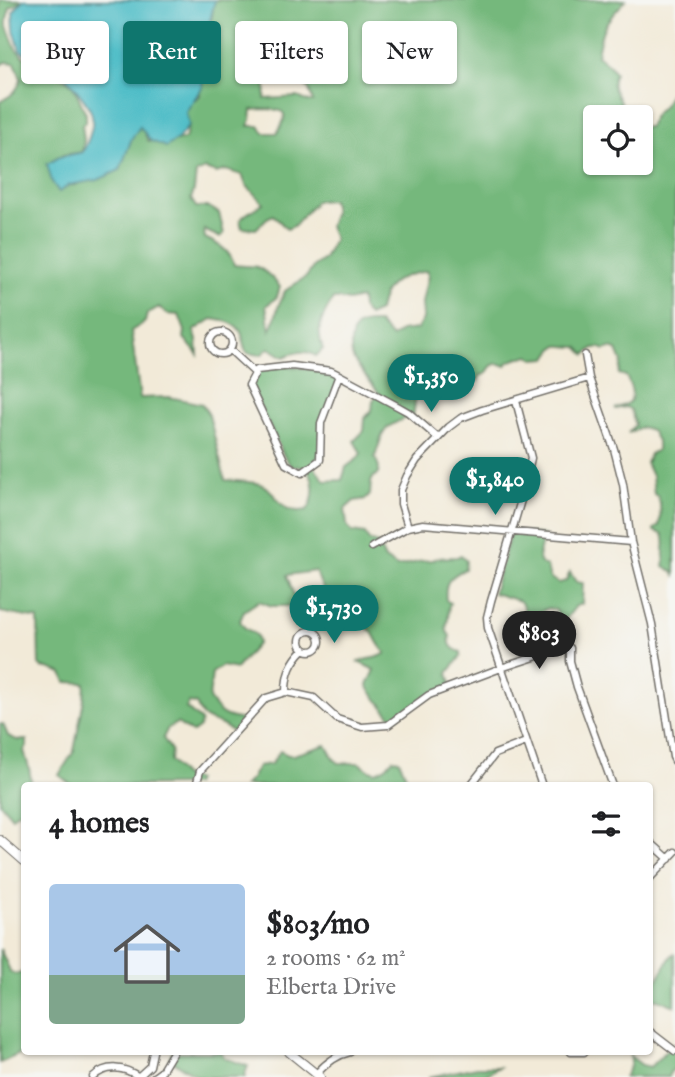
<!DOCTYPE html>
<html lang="en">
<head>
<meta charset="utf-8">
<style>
	body { margin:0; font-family:"IM FELL English",serif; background:#f6f6f6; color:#202124; height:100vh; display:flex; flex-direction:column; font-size:26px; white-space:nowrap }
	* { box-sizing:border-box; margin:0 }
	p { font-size:23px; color:#757577 }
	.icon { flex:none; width:38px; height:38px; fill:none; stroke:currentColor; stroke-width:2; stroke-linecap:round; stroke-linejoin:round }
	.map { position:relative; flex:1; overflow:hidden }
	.details { position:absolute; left:21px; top:782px; width:632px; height:273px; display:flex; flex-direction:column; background:#fff; border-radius:7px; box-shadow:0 2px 5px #0004 }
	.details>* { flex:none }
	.guide { position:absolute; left:21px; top:21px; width:634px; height:63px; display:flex; gap:14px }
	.buttons { position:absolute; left:583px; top:105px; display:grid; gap:14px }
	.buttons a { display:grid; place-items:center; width:70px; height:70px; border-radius:7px; background:#fff; box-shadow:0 2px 5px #0004; font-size:35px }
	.price { position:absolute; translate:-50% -60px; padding:0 16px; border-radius:24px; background:#0f766e; color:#fff; font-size:23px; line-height:46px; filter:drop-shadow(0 2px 4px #0008) }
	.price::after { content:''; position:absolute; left:50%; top:42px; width:21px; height:16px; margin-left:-10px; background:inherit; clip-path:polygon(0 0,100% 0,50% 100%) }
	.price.on { background:#222; color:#fff }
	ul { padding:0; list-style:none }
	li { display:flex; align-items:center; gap:21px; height:175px; padding:0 28px }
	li+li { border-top:2px solid #e0e0e0 }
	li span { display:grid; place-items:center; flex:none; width:196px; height:140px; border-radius:7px; color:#555 }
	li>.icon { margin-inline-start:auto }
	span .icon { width:84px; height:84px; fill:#fffc; stroke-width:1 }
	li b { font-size:30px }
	h2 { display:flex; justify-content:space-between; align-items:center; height:84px; padding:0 28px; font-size:30px }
	.tag { padding:0 24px; border-radius:7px; background:#fff; box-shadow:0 2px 5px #0004; font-size:24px; line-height:63px }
	.tag.on { background:#0f766e; color:#fff }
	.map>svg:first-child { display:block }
	.forest { fill:#74b87b; stroke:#507253; stroke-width:2; fill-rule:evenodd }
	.water { fill:#4fbdc7; stroke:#3d7479; stroke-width:2 }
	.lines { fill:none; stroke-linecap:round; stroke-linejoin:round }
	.minor-casing { stroke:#716e68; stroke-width:9 }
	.tertiary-casing { stroke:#716e68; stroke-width:10 }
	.minor { stroke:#fff; stroke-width:6 }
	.tertiary { stroke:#fff; stroke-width:8 }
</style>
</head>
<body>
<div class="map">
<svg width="675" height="1077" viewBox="0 0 675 1077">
	<rect width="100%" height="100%" fill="#f6f6f2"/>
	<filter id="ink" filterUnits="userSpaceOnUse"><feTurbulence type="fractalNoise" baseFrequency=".0143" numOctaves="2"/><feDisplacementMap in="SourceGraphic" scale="14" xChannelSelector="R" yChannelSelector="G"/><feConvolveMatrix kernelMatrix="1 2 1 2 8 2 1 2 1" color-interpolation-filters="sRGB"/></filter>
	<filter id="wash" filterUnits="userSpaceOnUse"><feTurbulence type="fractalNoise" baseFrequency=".00686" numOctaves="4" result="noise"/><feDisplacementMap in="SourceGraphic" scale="28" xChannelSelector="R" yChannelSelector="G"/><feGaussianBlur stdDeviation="1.57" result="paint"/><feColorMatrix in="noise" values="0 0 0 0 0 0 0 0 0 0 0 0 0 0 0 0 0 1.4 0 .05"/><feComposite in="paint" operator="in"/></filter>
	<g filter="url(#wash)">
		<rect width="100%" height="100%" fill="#f2ead8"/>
		<path class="forest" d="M0,0H23L10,8L7,18V26L16,49L24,57L45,63L57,70L61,77L69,82L74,87L86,114V122L82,124L84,140L82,152L63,155L55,161L60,186L76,185L82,181L109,171L121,169L119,154C131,148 130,135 139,127L143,129L148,141H176L185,139L188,127L185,120L184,106L200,96V43L203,35L212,17L214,0H626C605,23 602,24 597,55L611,67L615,73C609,86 615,91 620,102C621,104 622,112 623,115L627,117H595V163H640L641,126L643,127H649L654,115L664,105L670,93L675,89V575L673,572L664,566C666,560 663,558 664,552C664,545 666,542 663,534L654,531V529L659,526C661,516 661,505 658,496L654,494L652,476L646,463L650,454L657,450V441L651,430L642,427L628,433L635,425L631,410L626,407L615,409C619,407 623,406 626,404C637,398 630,385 626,376L619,374L622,362L617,350L610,348L605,350C597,345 592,348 586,355L578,347C561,348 558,339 547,358L534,359L533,357L529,355L522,357L508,362L506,366C497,362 491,363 487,373L480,376L478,381L473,377C463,380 451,378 446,388C436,389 423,386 417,396C414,401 415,409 413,415C383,428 385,425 375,457L379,467L378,474C369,478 371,487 370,495L366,499L354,501L345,509L347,525L352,532L365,534L369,541L378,544L385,559L397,567L422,561L432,560L436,558L457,557L461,555L466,560L465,569C449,577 444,582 446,600L450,603C447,609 449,612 448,618C447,626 444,629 450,636C448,645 452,649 461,652V656L448,673L452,687L422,700L393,719L369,689L368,685L375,670L358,662C367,658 379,659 386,653C369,637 380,627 351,623L330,595L325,593L315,571L287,575L295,599L293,606H272L259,601L244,611L240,621L244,627L256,635L258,643L236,669L222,666L212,673L209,699C220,715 224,717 244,720L233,732C228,729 223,725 217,723C203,718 202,718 196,704L189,703L186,708L201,721L200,727L192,733L177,723L168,728L163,738L171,750L170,761L183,776L196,780L194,785L73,786L59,775L74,751L84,699L85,683L66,682L62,673L48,668H42L39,665L38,619L0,612V101C12,96 17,91 21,79L15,63L6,62L0,65ZM277,53L281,54L293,72L309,89L313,102H309L298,97L265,99L267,72ZM262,109C285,109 291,112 277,133H264L259,126H248L251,120L252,110ZM205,169L216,173L226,170L242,175L246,185L263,203L245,215L240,220L242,228L256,229L267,218L273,215L287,229L294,226L316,201L332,200L334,212L329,226L334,239L324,259L314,266L307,276L285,291L279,304L273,325L270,331L266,306L277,297L280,287C274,280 266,270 257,267C254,266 240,266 234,265C230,250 218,244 205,238L204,230L219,237L224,234L219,213L209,207H196L191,199L194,190L196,173ZM427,271L428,276L422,302L423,319L417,329L401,331L392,338L378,323C358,322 351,326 351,346C351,352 352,358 355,362C361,372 372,383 379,393L373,401L372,410L365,418L364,431L354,441L361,453L357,459L346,467L342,480L325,481L313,465L322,449L321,423L340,378L322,370L286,366L265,368L255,375L252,391L284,456L291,466C295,466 299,466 303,468C317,474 315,500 307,510C277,516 280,491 260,484C250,481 236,481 225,480L209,415L202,404L169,397L140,398L131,331L145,322L147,314L159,307L167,314L179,315L185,331L184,338L198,355L197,340L194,331L212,319C224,321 238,322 242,335C244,342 242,346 247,353L261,355L269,348L284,357C295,352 306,349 316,356L323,349C315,328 322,318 333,299H339L348,301L361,298L362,308L368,316L379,311C383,282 401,275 427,271Z
			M511,531L544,535C542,546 532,562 547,567L550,578L559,583L566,581L570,572L576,582L583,583L582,604L576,606L565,620L563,626L556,610L548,608L540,612L537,621L528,624L525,629L521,627C526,617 526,610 520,601L493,593Z
			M0,724H3L8,736L17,740H27V746L24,751L29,768L32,786H24V812H17L12,817L0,803Z
			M326,745L334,759L339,763H359L369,770L376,772L386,767L393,759L399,760L407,778L406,783C394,775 394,783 382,786C375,787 370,784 363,786H244L251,779L258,766L271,764L280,751L288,755H293Z
			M0,949L11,973L19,974L24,971V1052H29H24L0,1063Z
			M675,954V1006L658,999H649V990C658,982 664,966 672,955Z
			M669,1048L675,1050V1069L670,1072L669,1077H624C628,1070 633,1065 630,1056L642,1065L650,1067Z
			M172,1052H221L225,1058L248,1066L245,1074L246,1077H199L169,1059Z
			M477,1067H499L482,1077H428Z"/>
		<path class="water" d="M23,0H215L207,33L199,42L200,74L203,86L186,112L189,125L178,139L166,147L151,141L140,127L132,138L120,170L98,180L69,185L59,192L52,182L47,164L59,157L83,152C88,141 94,128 92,115C89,103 62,72 53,62L42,63L20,50L14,30L13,12Z"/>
	</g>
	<g filter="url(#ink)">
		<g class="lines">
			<defs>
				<path id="minor" d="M210 343a11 11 0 1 1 22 0a11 11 0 1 1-22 0Z
					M230,350L255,373
					M585,355L589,378L614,449L623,484L631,542L652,624L673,757L675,761
					M339,375L321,423L320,460L302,473L286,464L249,385L257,370L292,366L331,371L339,375L399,407L408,412L437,437
					M516,401L531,458L524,490L491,601L487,617L488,628L542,786
					M408,527L401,504V490L407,476L417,460L449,427L461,418L482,410L589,378
					M372,547L408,527L423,524L631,542
					M300 641a10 10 0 1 1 20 0a10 10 0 1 1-20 0Z
					M286,692C286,674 291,662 304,649
					M196,786L200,771L266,698L286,692L314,698L337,719L362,727L388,725L429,695L501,668L553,651L570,648V661L577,687L613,786
					M470,786L495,754L526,742
					M649,841L669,859
					M649,879L675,852
					M649,1031L675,1051
					M571,1052H584
					M316,1074C326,1063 336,1055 350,1052
					M93,1077C107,1064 125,1067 139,1077
					M138,1077L150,1066L153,1052
					M154,1077L161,1072L173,1052"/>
				<path id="tertiary" d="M0,840L24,861
					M289,1052L320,1077"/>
			</defs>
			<use href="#minor" class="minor-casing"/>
			<use href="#tertiary" class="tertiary-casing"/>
			<use href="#minor" class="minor"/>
			<use href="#tertiary" class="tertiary"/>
		</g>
	</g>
</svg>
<div class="buttons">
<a><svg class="icon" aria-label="locate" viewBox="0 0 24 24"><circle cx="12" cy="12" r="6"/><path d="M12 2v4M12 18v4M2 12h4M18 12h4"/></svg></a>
</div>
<b class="price" style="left:431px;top:414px">$1,350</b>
<b class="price" style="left:495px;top:517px">$1,840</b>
<b class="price" style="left:334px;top:645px">$1,730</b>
<b class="price on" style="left:539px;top:671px">$803</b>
<div class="guide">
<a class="tag">Buy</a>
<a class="tag on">Rent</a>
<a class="tag">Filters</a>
<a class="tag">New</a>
</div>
<section class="details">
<h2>4 homes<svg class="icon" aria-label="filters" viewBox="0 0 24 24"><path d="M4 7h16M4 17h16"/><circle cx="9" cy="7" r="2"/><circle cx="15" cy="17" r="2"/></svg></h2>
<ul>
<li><span style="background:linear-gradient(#a9c7e8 65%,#7fa58c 0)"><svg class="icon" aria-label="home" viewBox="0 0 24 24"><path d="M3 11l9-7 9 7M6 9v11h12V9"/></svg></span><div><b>$803/mo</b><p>2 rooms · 62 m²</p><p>Elberta Drive</p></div></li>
</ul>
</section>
</div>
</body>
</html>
